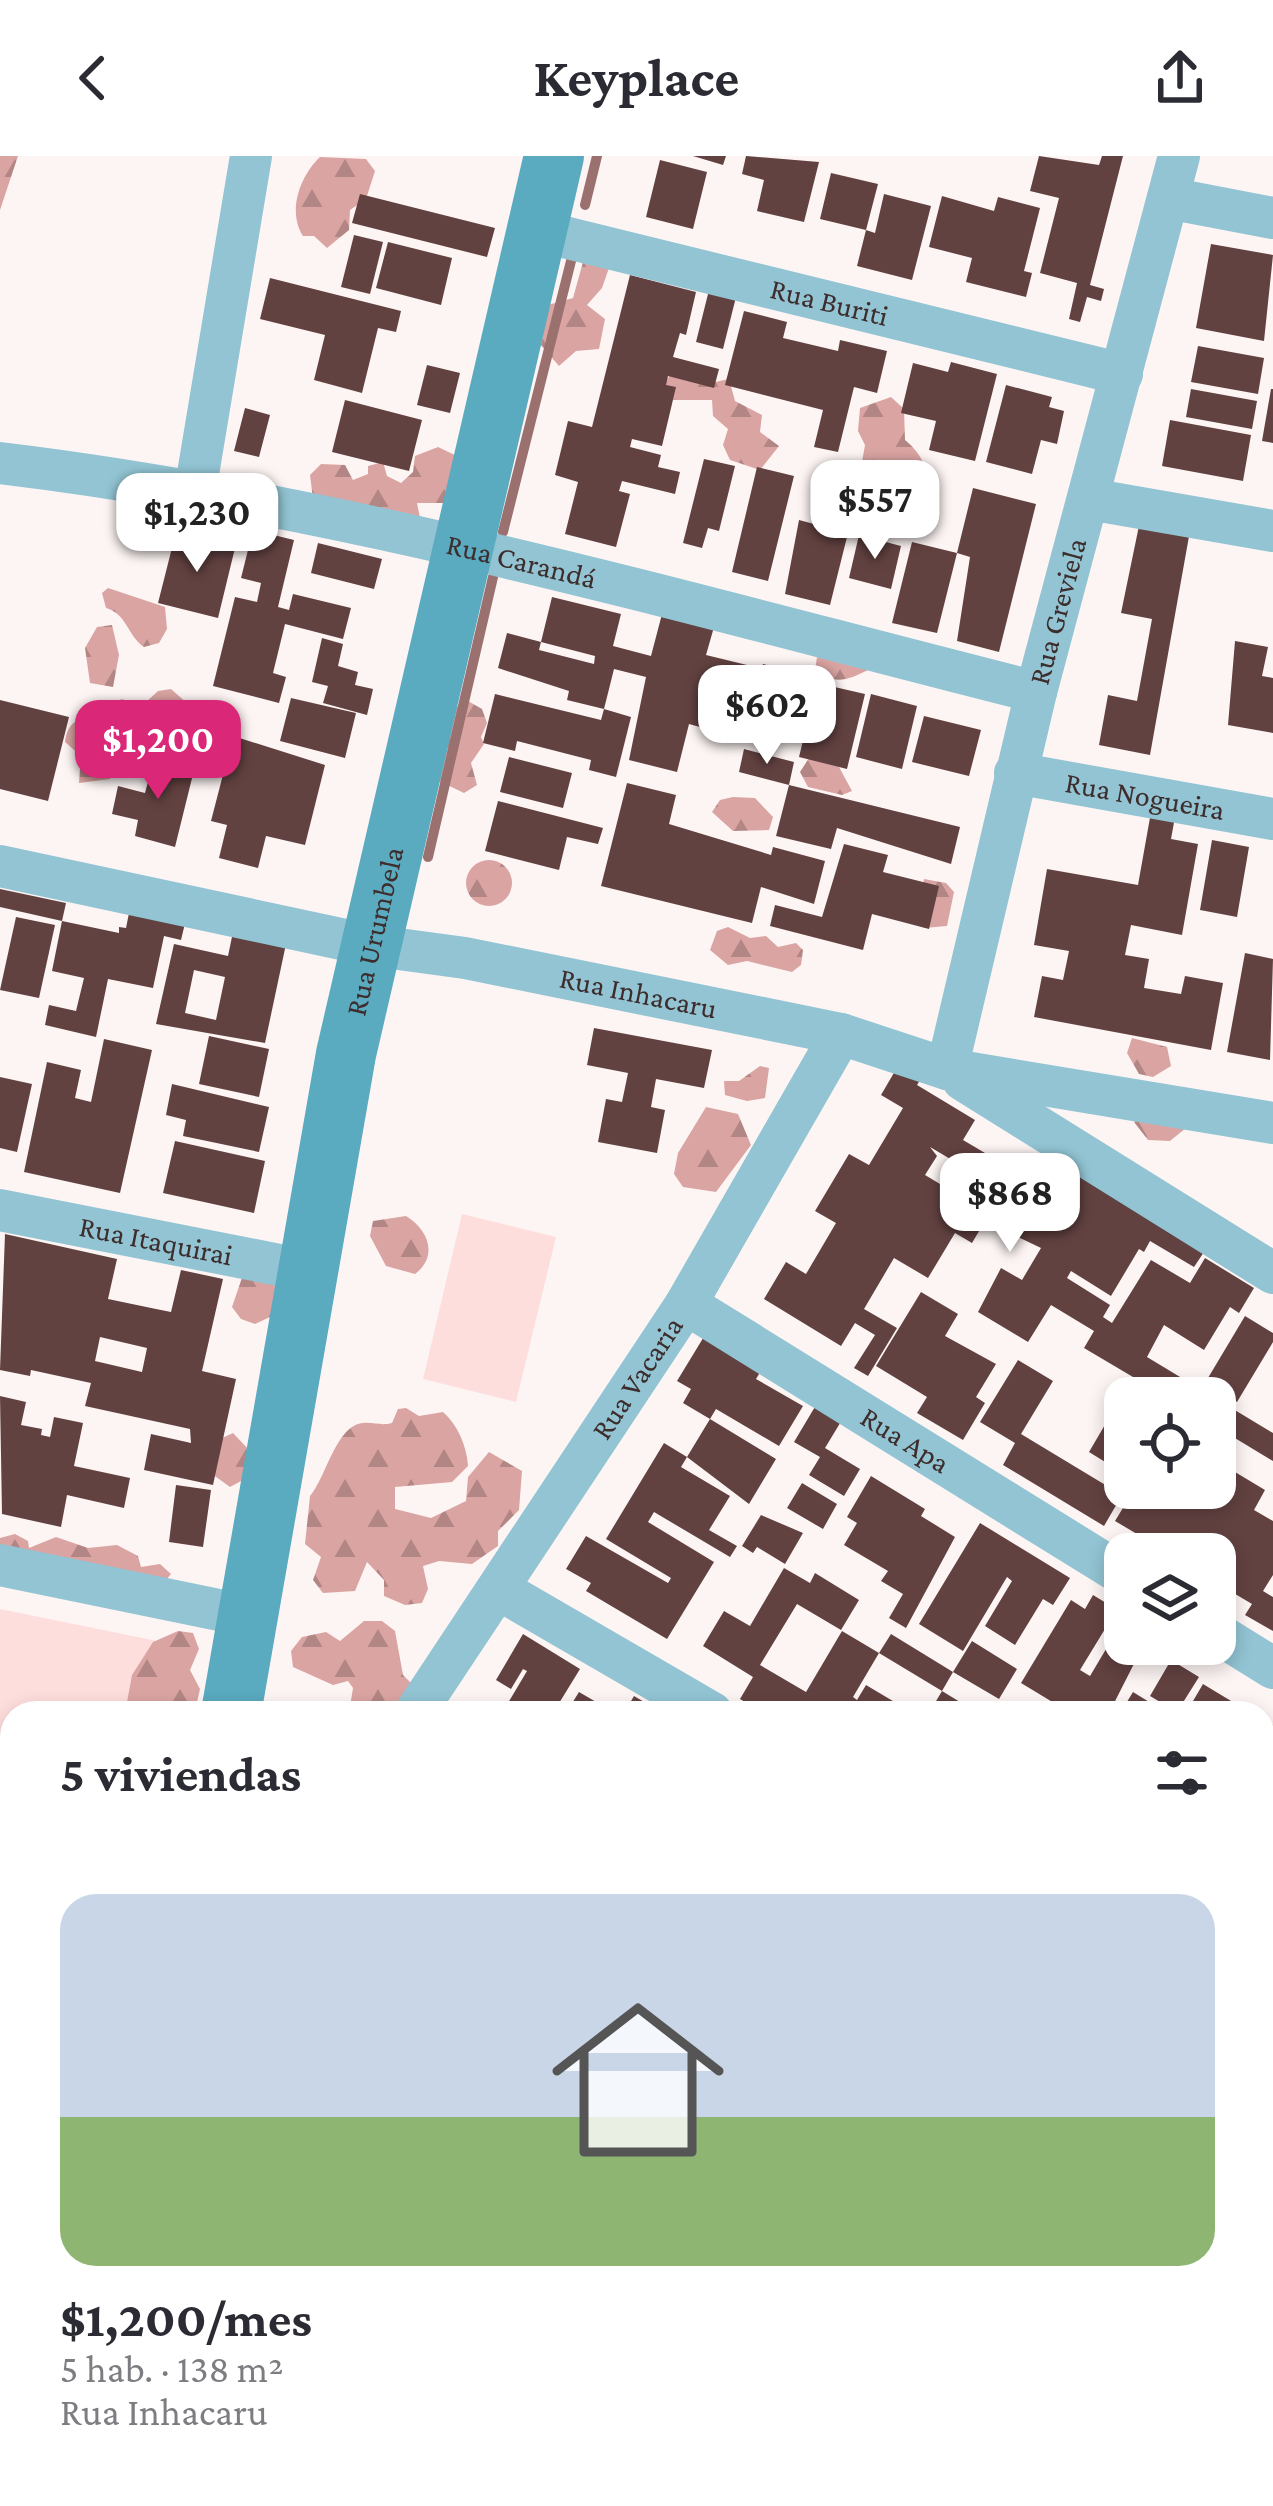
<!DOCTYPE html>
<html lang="es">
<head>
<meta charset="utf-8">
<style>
	body { margin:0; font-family:"Crimson Pro",serif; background:#f2f2f3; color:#2b2b33; height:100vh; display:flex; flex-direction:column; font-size:45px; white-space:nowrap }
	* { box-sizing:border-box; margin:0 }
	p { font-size:39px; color:#7c7c81 }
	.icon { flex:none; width:66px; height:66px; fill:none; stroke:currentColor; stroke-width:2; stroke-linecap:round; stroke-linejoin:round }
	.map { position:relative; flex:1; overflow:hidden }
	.details { position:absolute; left:0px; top:1545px; width:1275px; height:807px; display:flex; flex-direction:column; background:#fff; border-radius:36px 36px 0 0; box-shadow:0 6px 18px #0003 }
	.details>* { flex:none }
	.buttons { position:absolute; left:1104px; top:1221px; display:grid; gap:24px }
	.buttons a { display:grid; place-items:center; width:132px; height:132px; border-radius:24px; background:#fff; box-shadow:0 6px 18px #0003; font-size:60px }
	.price { position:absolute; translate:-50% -102px; padding:0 27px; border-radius:24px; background:#fff; color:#222; font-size:39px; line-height:78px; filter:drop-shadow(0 3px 6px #0008) }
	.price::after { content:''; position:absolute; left:50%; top:72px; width:36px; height:27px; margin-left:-18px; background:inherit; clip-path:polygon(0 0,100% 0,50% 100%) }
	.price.active { background:#db2777; color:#fff }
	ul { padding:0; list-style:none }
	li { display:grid; align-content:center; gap:24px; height:636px; padding:0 60px }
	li+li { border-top:3px solid #e1e1e2 }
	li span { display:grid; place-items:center; height:372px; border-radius:36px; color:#555 }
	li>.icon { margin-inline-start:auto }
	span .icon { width:216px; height:216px; fill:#fffc; stroke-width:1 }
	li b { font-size:51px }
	h2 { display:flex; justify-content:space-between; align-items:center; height:144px; padding:0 60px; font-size:51px }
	header { display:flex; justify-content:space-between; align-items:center; height:156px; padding:0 60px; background:#fff; font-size:54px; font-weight:700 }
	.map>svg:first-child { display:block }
	.grass { fill:#fededd }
	.forest { fill:url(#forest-firs) }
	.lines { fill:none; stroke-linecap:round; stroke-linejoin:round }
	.stream { stroke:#9b7170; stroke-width:10 }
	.building { fill:#624241; fill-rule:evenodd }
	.street { stroke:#92c4d3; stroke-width:42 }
	.secondary { stroke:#5aaac0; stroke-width:60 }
	.labels { text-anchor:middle; stroke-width:12; stroke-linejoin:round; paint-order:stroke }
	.street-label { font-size:30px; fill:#3d2d2d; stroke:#fff }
</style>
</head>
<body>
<header><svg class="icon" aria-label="back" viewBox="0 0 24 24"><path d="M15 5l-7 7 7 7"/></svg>Keyplace<svg class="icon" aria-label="share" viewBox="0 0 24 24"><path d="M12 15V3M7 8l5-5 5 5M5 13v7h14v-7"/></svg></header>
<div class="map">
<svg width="1273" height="2350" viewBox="0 0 1273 2350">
	<defs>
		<pattern id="forest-firs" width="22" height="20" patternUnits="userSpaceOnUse" patternTransform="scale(3)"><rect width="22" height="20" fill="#daa4a2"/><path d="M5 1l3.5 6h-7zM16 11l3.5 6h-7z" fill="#b28684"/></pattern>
	</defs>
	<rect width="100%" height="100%" fill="#fdf5f4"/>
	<path class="grass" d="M462,1058L556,1081L516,1246L423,1223Z
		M0,1453L162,1486L148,1557H12V1827L0,1820Z"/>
	<path class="forest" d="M0,0H18L0,54Z
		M320,1L366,3L375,15L366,43L350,54L349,74L327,92L314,80H303C287,55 300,20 320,1Z
		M583,106L610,109L602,132L587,149L605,163L599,193L576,195L559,210L541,189L548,149L573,142Z
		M679,204L694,208L706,228L729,223L735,245L762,259L760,276L779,290L760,314L730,304L723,289L728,273L713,260L712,244H673L663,230Z
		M891,241L904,253L905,284C924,299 936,326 925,350L886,356L857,334L865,289L858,275L860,252Z
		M438,291L459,301L448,347H417L421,367L313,343L310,319L321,308L345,309L353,324L368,318V310L383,306L387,320L401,327L413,316L415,300Z
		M108,432L165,451L167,473L159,487L144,491C127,479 127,458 106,452L102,437Z
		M112,469L119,499L113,531L90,527L85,492L97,471Z
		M817,501L868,514C848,524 836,529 815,515Z
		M171,533L196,555L176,591L160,596L125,583L110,623L79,627L81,600L65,586C68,561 86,559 107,560L121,543L143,549L158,535Z
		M468,545L482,553L487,567L481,581L484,588L471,607L477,629L464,637L437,624L455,552Z
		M809,602L839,611L852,635L842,639L808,631L800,616Z
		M733,641L755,642L773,661L769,674L733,675L712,656L720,644Z
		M466 727a23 23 0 1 1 46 0a23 23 0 1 1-46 0Z
		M924,723L946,727L954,736L947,770L924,772L917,762Z
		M728,771L750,782L766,780L778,791L796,787L803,794L801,809L792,816L747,805L728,809L710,794L717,775Z
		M1132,882L1167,891L1171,910L1153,921L1139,918L1127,897Z
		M760,910L769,912L765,942L747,945L725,939L724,925H739Z
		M706,951L738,958L751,989L716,1036L683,1031L674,1018L678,997Z
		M1142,953L1186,972L1170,985L1148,984L1134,966Z
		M406,1060C428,1073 439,1100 415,1118L386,1110L370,1080L373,1065Z
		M245,1113L281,1129L270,1161L255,1168L241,1163L232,1151Z
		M406,1252L419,1260L443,1256C458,1269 467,1291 468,1310L452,1326L395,1331V1353L431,1362L466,1345L468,1321L489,1296L522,1315L519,1354L498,1375V1390L472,1408L439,1405L423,1410L428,1433L422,1447L405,1449L384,1440V1424L367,1406L355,1435L323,1437L313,1424L321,1401L305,1388L310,1340C326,1322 336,1269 363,1267C374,1266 381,1270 392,1267L398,1253Z
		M233,1277L250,1295L243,1324L230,1331L212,1318L218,1284Z
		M15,1378L28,1385L29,1392L56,1381L88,1392L117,1389L138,1400L141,1411L160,1408L171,1418L161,1430L0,1428V1382Z
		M364,1465H382L395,1475L403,1519L415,1531L414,1557H349L353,1532L348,1525L333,1529L293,1511L291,1495L302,1481L326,1476L340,1485Z
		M178,1475L193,1477L199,1493L190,1514L200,1533L195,1555L125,1557L132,1519L153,1486Z
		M0,1788H12V1895L0,1870Z
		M1273,2218V2289L1263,2314V2228Z"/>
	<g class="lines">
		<path class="stream" d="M585,49L597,0
			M503,376L573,97
			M428,701L493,421"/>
	</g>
	<path class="building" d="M693,0H726L723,9Z
		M746,0L819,6L804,66L757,55L764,24L742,18Z
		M1039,0L1099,9L1102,0H1123L1090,129L1104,133L1101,145L1087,141L1080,166L1069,163L1077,127L1040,117L1059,42L1030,35Z
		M660,4L707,16L693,73L646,61Z
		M831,17L878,28L866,74L820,63Z
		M360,38L495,72L487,101L352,67Z
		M884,38L931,50L912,124L857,110L866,74L875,77Z
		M942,40L994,55L998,41L1040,52L1024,115L1032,117L1026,141L966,126L972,102L929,91Z
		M354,79L383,86L370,138L341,131Z
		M388,86L452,102L441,149L376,132Z
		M1211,88L1273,99L1264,185L1196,172Z
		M630,119L696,136L686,179L680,177L673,201L719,213L714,232L668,220L666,229L676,231L662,290L632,283L630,291L661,299L658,311L680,316L675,338L622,325L619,335L630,338L616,391L565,378L578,326L555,319L568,265L592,271Z
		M270,122L401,155L396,176L378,172L362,237L314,224L325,179L260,163Z
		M710,130L737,137L723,193L696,186Z
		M744,155L787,166L783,182L838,195L840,184L887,195L877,237L854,231L838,296L814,291L823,254L725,229Z
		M1198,190L1264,202L1258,238L1191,226Z
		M951,206L997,218L975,305L929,294L936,265L901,257L913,207L948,216Z
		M427,209L460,217L450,257L417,249Z
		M1006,229L1052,241L1049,251L1064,255L1057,288L1041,284L1032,318L986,306Z
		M1191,233L1257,245L1252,273L1186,261Z
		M1271,233H1273V287L1262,285Z
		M345,244L422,264L409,315L332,296Z
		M245,252L270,259L259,301L234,295Z
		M1170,264L1251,279L1243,325L1162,310Z
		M704,303L735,310L719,375L708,372L702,392L683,387Z
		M757,311L794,320L768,425L732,416Z
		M973,332L1036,348L999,496L957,485L970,401L957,397Z
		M1141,360L1191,369L1150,599L1099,589L1108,539L1137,545L1152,463L1121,457Z
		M799,364L848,377L830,449L785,438Z
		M253,374L294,384L278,451L289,454L293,438L351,452L343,483L285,468L273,517L286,521L279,547L213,530L235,441L257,446L261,427L241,422Z
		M176,376L235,392L218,462L158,447Z
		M859,379L901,390L891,433L849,422Z
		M912,386L957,397L937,477L892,467Z
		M318,387L382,403L374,433L311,417Z
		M552,441L621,458L613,490L651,500L662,458L714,471L706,499L747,509L729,579L689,568L677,616L629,604L646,521L614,513L604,553L631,561L616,621L589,614L591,604L517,585L515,595L483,587L495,538L601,564L604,553L567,544L569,535L498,512L507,477L541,486L539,494L594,508L595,500L541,486Z
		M322,482L343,488L338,510L358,516L355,529L373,533L367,559L323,547L328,530L312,526Z
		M1235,485L1268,491L1262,520L1273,522V577L1228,569Z
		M763,508L806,519L789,587L745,576Z
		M817,527L865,538L847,613L799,601Z
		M871,538L917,550L902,613L856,601Z
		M291,542L356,557L345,602L280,585Z
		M0,544L69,561L48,645L0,633Z
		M924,560L981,574L969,620L912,606Z
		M233,580L325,609L305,689L266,680L258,712L219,702L227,669L211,665Z
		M744,593L794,606L789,629L739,616Z
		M155,600L195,610L175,691L135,680L138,664L112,658L118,630L145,637Z
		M509,601L572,617L563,652L500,636Z
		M627,627L676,639L669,668L771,699L773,691L825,705L814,748L761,731L752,767L601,730Z
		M789,629L960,671L951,708L837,672L831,693L776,680Z
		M498,645L603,672L598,688L567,681L559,714L485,695Z
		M1151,656L1175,661L1171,683L1198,688L1182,779L1131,769L1125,799L1149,803L1144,832L1181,838L1185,820L1223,827L1211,894L1034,861L1042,820L1063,824L1069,795L1034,789L1047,713L1138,729Z
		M1212,684L1249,691L1237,761L1200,754Z
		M844,688L888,699L883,716L939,730L929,773L872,758L863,794L770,770L775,749L822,761Z
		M0,733L66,747L62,765L0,751Z
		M132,742L188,755L181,784L164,780L153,832L108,823L96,881L45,869L49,849L76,855L84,822L52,815L62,765L119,777V771L126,772Z
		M16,761L55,769L39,842L0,834Z
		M233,776L286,788L265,887L156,868L174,788L228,800ZM194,814L225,821L216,864L185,857Z
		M1245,797L1273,803L1270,904L1227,896Z
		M594,872L712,894L704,932L656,923L651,951L665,954L657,997L598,986L606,943L622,946L628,917L587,909Z
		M209,880L269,893L259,941L199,928Z
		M104,883L152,894L120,1037L24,1016L47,906L81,914L75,942L91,946Z
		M902,903L925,916L917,929L975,964L963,984L1044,1032L1059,1008L1208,1090L1194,1111L1150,1085L1144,1096L1139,1093L1111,1140L1071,1115L1067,1122L1110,1149L1103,1161L1112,1167L1151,1104L1190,1127L1205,1102L1254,1132L1239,1157L1230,1151L1204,1194L1164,1169L1147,1201L1273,1277V1305L1215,1270V1242H1168L1156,1235L1151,1242H1125L1123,1317L1089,1296L1133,1221L1084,1192L1094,1175L1051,1149L1028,1186L978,1156L1001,1112L1022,1124L1041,1092L985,1065L972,1087L955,1077L928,1122L894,1102L864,1153L897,1172L868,1220L854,1212L875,1179L855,1167L841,1190L764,1143L786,1106L806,1118L836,1067L815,1055L849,998L869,1009L903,952L881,939ZM930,991L974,1017L960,1040L925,1019L937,1000Z
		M0,921L32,928L17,996L0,992Z
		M172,928L269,951L259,996L183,980L186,964L166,959Z
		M175,985L265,1005L254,1057L163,1037Z
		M5,1078L117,1103L108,1143L156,1153L171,1156L181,1114L223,1123L202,1215L236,1223L213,1329L144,1314L151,1278L191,1287L190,1273L85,1250L91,1227L31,1214L30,1220L0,1214ZM100,1181L147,1192L142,1216L95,1205Z
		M921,1136L958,1158L945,1180L996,1208L976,1241L985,1247L963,1284L917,1257L927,1241L876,1210Z
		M1245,1160L1273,1177V1186L1237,1246L1205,1227Z
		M708,1174L765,1208L756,1223L803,1250L779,1290L716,1253L710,1263L683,1247L691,1233L677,1225Z
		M1018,1204L1053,1225L1021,1278L1122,1339L1104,1370L1003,1309L1015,1287L980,1266Z
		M822,1239L848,1254L825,1292L860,1313L844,1340L809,1319L820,1301L794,1286Z
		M0,1240L26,1246L21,1269L42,1273L41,1279L50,1281L54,1261L83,1267L74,1310L130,1322L124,1352L67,1339L61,1371L2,1358Z
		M710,1263L776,1303L749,1348L687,1301Z
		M664,1287L687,1301L681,1311L730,1340L709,1374L737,1390L730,1401L654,1356L648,1366L714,1406L667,1483L586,1435L591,1427L566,1413L586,1380L668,1427L671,1422L606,1383Z
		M1215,1304L1265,1334L1254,1354L1273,1365V1419L1263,1435L1273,1441V1475L1245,1459L1252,1448L1215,1426V1398H1186L1163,1384L1159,1391L1115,1365L1135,1332H1215Z
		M871,1320L925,1353L921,1360L955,1381L906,1472L889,1462L903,1438L881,1425L888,1415L844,1389L857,1367L847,1361Z
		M802,1327L837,1348L823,1373L787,1352Z
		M176,1329L211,1334L203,1391L169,1386Z
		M761,1359L803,1377L785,1408L757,1391L753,1397L742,1390Z
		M980,1367L1070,1422L1053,1449L1043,1443L1015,1489L985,1470L1012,1425L1007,1421L963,1495L919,1468Z
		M784,1412L810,1427L815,1417L859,1444L841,1474L797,1448L760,1509L806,1536L842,1475L879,1497L853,1541L857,1544L866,1529L913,1557H763L740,1543L753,1521L703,1490L724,1455L750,1470Z
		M1093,1439L1116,1453L1125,1439V1488H1160L1152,1501L1141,1494L1109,1557H1055L1059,1550L1021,1527L1071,1444L1085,1453ZM1105,1473L1115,1478L1090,1520L1080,1514Z
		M523,1478L580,1513L553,1557H502L527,1515L523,1513L511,1533L496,1524Z
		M891,1478L953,1516L942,1535L879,1497Z
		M972,1485L1017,1513L999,1543L953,1516Z
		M1171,1504L1199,1521L1177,1556L1150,1540Z
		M1203,1528L1241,1551L1238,1557H1186Z
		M942,1535L978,1557H929Z
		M579,1536L615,1557H566Z
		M1133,1536L1167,1557H1126L1122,1554Z
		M634,1540L663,1557H624Z
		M1263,1563L1273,1569V1618L1263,1612Z
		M1273,1630V1666L1263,1682V1646Z
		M1273,1736V1768L1263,1762Z
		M1263,1773L1273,1779V1855L1268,1863L1263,1860Z
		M1263,1934L1271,1939L1264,1950L1273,1955V1976L1263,1993Z
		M0,1991L12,1998V2112L0,2124Z
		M1273,1996V2047L1263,2059V2013Z
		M1263,2065L1273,2071V2105L1263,2099Z
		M105,2340H187L203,2350H121Z
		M233,2340H297L291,2350H227Z
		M329,2340H362L356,2350H323Z
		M492,2340H581L598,2350H509Z
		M823,2340H864L858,2350H839Z
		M876,2340H906L922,2350H870Z
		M961,2340H992L986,2350Z
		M1051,2340H1112L1106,2350H1067Z"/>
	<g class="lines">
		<g class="street">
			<path d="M1168,42L1273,62"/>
			<path id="s1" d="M535,74L1122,218"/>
			<path id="s2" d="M0,307C351,349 694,450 1036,536"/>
			<path d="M195,336L251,0"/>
			<path d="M1089,343L1273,375"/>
			<path id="s3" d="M1015,617L1273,663"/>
			<path id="s4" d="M0,710L369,789L465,802L841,878L947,913L1273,967"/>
			<path id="s5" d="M947,913L1036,536L1179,0"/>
			<path d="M963,924L1273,1117"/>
			<path id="s6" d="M0,1054L310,1115"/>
			<path id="s7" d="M686,1148L1125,1420"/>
			<path d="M0,1409L248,1460"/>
			<path d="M500,1434L712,1557"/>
			<path d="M1215,1476L1273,1512"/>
			<path id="s8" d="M415,1557L686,1148L841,878"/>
			<path d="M1263,1893L1273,1899"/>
			<path d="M0,1905L12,1912"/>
			<path d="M1263,2192L1273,2176"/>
			<path d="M0,2297L12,2305"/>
			<path d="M68,2340L84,2350"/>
			<path d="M688,2340L703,2350"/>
			<path d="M770,2350L776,2340"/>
			<path d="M1166,2350L1172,2340"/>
		</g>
		<g class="secondary">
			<path id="s9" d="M231,1557L346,898L554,0"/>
			<path d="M0,2249L12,2227"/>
		</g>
	</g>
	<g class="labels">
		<g class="street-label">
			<text dy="10" stroke="none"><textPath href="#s1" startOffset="303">Rua Buriti</textPath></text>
			<text dy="10" stroke="none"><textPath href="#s2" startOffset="531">Rua Carandá</textPath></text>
			<text dy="10" stroke="none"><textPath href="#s5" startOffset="471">Rua Greviela</textPath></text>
			<text dy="10" stroke="none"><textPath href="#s3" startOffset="132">Rua Nogueira</textPath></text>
			<text dy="10" stroke="none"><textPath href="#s9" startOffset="795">Rua Urumbela</textPath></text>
			<text dy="10" stroke="none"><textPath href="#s4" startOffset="651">Rua Inhacaru</textPath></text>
			<text dy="10" stroke="none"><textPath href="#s6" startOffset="159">Rua Itaquirai</textPath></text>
			<text dy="10" stroke="none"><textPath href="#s8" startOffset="402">Rua Vacaria</textPath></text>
			<text dy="10" stroke="none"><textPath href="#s7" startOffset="258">Rua Apa</textPath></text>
		</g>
	</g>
</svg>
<div class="buttons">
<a><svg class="icon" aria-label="locate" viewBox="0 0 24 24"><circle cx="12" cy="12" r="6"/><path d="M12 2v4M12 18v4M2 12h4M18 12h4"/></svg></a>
<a><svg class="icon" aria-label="layers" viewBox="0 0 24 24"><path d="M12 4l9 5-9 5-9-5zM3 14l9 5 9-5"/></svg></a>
</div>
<b class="price" style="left:875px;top:406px">$557</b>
<b class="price" style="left:197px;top:419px">$1,230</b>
<b class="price" style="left:767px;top:611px">$602</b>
<b class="price active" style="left:158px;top:646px">$1,200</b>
<b class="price" style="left:1010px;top:1099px">$868</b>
<section class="details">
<h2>5 viviendas<svg class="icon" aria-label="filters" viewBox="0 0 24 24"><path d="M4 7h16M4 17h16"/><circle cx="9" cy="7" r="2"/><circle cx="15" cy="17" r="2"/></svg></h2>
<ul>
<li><span style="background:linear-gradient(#c9d6e8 60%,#8fb573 0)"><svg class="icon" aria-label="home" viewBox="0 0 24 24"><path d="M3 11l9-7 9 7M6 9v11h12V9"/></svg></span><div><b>$1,200/mes</b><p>5 hab. · 138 m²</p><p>Rua Inhacaru</p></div></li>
</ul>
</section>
</div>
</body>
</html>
